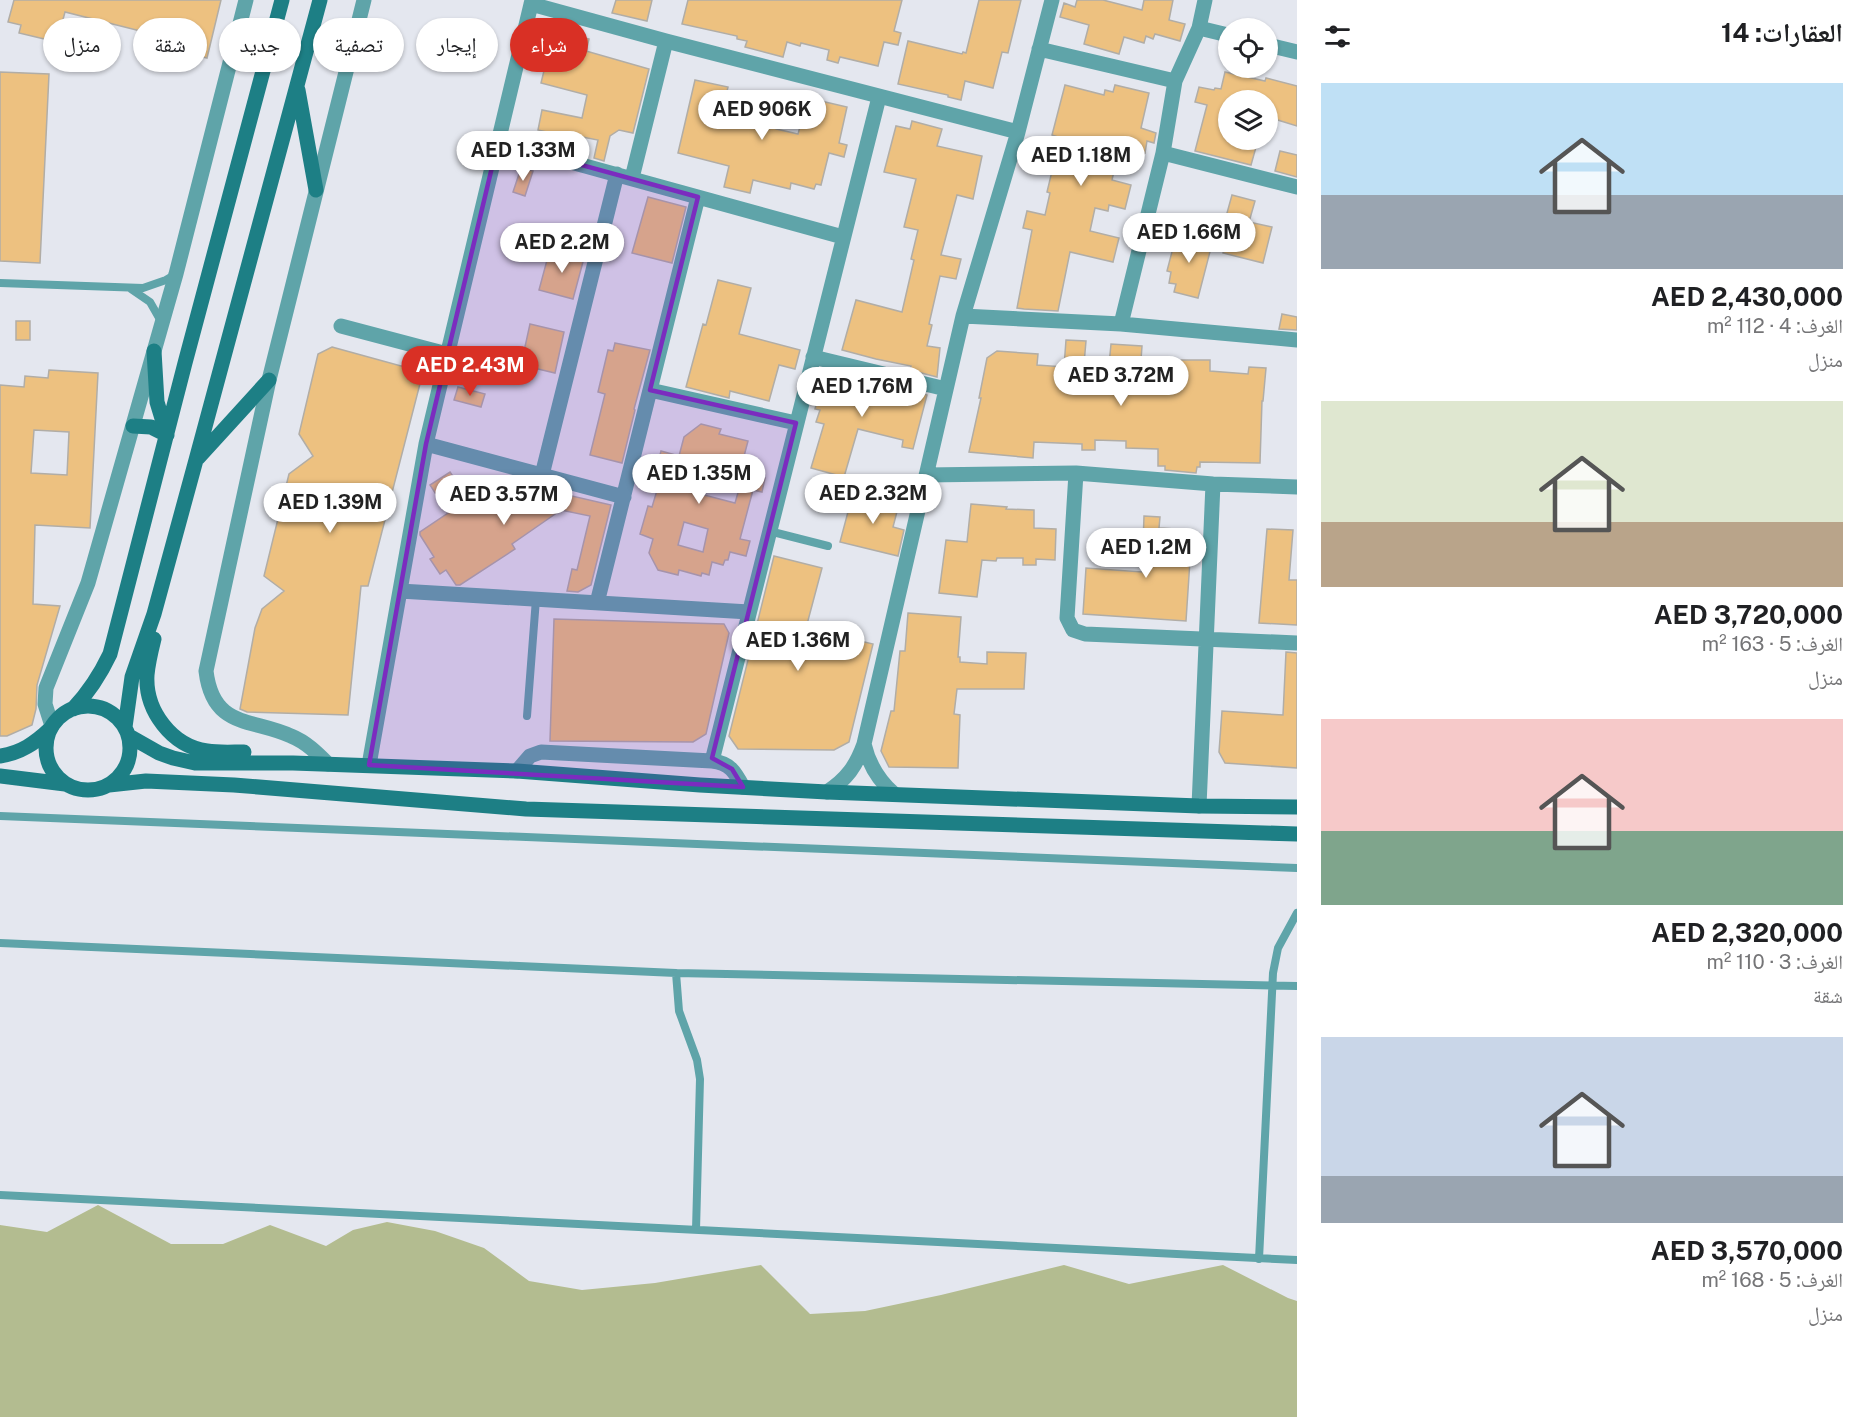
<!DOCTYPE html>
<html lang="ar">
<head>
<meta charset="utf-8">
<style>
	body { margin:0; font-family:"Public Sans","Noto Naskh Arabic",sans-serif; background:#f6f6f6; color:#202124; direction:rtl; height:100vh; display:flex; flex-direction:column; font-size:22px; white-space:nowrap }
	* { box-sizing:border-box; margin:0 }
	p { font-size:20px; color:#757577 }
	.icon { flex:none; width:33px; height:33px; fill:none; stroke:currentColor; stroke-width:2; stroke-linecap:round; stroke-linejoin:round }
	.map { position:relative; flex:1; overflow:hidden; direction:ltr }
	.sheet { display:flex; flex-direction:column; background:#fff; width:570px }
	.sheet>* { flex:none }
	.hud { position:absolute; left:18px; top:18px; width:570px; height:54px; direction:rtl; display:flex; gap:12px }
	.buttons { position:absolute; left:1218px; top:18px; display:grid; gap:12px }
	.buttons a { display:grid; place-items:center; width:60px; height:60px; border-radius:50%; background:#fff; box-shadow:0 2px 4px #0004; font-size:30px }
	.price { position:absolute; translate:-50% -51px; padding:0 14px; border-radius:21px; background:#fff; color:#222; font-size:20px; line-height:39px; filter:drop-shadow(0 2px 3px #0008) }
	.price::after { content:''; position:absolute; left:50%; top:36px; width:18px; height:14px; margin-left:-9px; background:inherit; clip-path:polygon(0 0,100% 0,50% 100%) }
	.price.selected { background:#d93025; color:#fff }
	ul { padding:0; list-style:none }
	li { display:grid; align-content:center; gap:12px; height:318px; padding:0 24px }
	li span { display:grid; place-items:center; height:186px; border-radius:0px; color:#555 }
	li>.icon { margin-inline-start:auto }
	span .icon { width:108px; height:108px; fill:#fffc; stroke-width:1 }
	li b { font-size:26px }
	h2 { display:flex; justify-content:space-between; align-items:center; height:72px; padding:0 24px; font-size:26px }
	.pill { padding:0 21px; border-radius:27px; background:#fff; box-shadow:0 2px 4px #0004; font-size:21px; line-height:54px }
	.pill.selected { background:#d93025; color:#fff }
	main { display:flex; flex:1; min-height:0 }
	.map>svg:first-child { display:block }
	.green { fill:#b3bc90 }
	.building { fill:#edc180; stroke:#b1ada6; stroke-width:1.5; fill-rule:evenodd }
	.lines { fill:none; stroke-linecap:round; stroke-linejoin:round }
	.lane { stroke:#5fa4a9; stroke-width:8 }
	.street { stroke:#5fa4a9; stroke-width:15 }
	.secondary { stroke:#1d7f85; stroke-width:15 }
	.marked { fill:#7b2cbf; fill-opacity:0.2; stroke:#7b2cbf; stroke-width:4.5; stroke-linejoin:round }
</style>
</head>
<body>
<main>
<section class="sheet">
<h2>العقارات: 14<svg class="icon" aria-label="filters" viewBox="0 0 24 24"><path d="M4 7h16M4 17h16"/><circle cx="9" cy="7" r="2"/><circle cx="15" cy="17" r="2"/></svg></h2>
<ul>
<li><span style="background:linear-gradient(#bfe0f5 60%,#9aa5b1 0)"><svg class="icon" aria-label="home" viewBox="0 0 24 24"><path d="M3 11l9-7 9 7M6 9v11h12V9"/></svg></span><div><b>AED 2,430,000</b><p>الغرف: 4 · 112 m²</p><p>منزل</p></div></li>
<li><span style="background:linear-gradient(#dfe7d0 65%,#b9a48a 0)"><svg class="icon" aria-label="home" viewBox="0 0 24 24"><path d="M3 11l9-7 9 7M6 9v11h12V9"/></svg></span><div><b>AED 3,720,000</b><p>الغرف: 5 · 163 m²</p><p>منزل</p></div></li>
<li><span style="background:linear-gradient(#f6c9c9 60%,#7fa58c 0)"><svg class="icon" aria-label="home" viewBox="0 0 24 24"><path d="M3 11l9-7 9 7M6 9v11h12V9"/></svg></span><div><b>AED 2,320,000</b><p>الغرف: 3 · 110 m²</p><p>شقة</p></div></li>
<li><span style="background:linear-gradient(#c9d6e8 75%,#9aa5b1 0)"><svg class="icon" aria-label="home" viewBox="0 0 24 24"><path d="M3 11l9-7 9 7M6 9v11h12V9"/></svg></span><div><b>AED 3,570,000</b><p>الغرف: 5 · 168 m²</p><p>منزل</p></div></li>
</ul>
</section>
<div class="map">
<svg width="1297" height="1417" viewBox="0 0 1297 1417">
	<rect width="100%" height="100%" fill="#e4e7ef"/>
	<path class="green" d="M98,1205L171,1244H223L270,1225L326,1246L353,1230L387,1222L435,1231L484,1248L529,1281L582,1290L655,1283L761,1265L810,1314L865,1311L941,1295L1064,1265L1129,1284L1223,1265L1288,1298L1297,1301V1417H0V1225L47,1232Z"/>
	<path class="building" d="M14,0H221L207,58L186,53L188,43L65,12L57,42L19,33L21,25L8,22Z
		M616,0H652L647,21L612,13Z
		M688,0H902L894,31L901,33L898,45L884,42L878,66L840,57L838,63L827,60L829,50L801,43L800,46L787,42L783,57L745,47L747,41L737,39V36L682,24Z
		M979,0H1021L1008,53L1002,52L993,88L965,81L961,100L948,97V95L898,84L908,41L962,54L963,52L966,53Z
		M1077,0H1103L1142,10L1144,0H1173L1169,20L1185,24L1180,41L1155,34L1153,39L1146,36L1144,43L1124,37L1119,54L1084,44L1089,25L1060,17L1064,3L1075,7Z
		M554,30L589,39L586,51L649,69L633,133L619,130L610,136L604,161L594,158L598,140L572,135V138L538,130L542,110L582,118L587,95L541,83Z
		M0,72L49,74L40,263L0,261Z
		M1225,72L1265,81L1266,78L1297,86V126L1268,117V100H1228V140H1258L1251,165L1195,151L1207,105L1195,102L1199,87L1214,90L1215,88L1221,89Z
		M695,80L728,87L721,116L744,122L749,104L780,112L776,129L798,134L808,98L847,107L839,143L847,145L844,157L829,153L821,185L816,184L814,189L791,183L790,189L753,180L750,193L724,187L729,166L678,153Z
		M1065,85L1104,95L1105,90L1113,92L1115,85L1149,93L1141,128L1156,133L1154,143L1147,141L1145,153L1119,148L1112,180L1131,185L1125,209L1109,205L1108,211L1095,208L1090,231L1119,238L1113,262L1070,252L1058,311L1024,309L1017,308L1032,230L1023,228L1027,211L1045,215L1050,193L1047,192L1054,163H1052L1058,137L1052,135Z
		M912,121L942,129L937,146L982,156L973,199L957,195L941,255L961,259L956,279L940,276L929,324L932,325L927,346L940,348L937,377L910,370L911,366L876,359L842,350L856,300L902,312L914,260L911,259L918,230L904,227L916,179L884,172L896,126L910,129Z
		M1280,151L1297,155V177L1275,171Z
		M521,168L533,171L525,196L513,192Z
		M1232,195L1255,201L1249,222L1272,227L1263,263L1223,253L1232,215L1227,213Z
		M648,197L686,207L672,263L632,253Z
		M1184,232L1213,240L1198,298L1174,292L1176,284L1169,283L1171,272L1167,271L1174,244L1181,242Z
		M550,249L584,258L573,299L539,290Z
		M718,280L751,288L739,334L800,350L795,369L779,365L769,401L730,391L729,398L686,387L703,324L706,325Z
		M1282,314L1297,317V330L1279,329Z
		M16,321H30V340H16Z
		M530,324L564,332L555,373L521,365Z
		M1066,340L1086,341L1084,364L1109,365L1111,344L1142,346L1141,360H1210V371L1248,374L1249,367L1266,368L1263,401H1262L1260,463L1200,462V467H1197L1196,473L1165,470V466H1158V449L1126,448V441L1095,440V450H1082V444L1034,442L1033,458L969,452L981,398H979L987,358L997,351L1038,354L1037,365L1064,367Z
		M615,343L650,350L634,409L635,410L622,463L590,455L605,394L598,392L608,350L613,351Z
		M332,347L423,372L368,586H361L348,715L247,712L240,709L255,628L262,609L284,591L264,576L289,474L313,456L299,434L318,354Z
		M49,370L98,373L90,528L35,525L33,604L60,606L37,685L36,709L32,725L7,736H0V385L24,387L25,376L48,378ZM34,430L69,432L67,475L31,473Z
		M825,373L905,392L906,389L927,395L913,449L902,447L903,440L858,429L844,477L811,468L824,424L816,422L820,410L815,409Z
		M458,387L485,394L481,407L454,400Z
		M701,424L721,429L719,434L748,441L738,479L710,472L704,495L735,503L744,472L765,478L762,492L753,490L740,539L750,541L746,556L730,552L728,560H725L723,565L712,562L709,575L702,573L701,576L679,570L678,575L658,570L649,553L653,539L640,534L648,506L652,507L661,477L655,475L661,451L679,456L684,437ZM684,522L708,529L703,552L678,545Z
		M450,472L464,493L485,476L611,505L591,585L578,592L567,591L572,569L577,570L590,516L561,510L512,544L515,549L460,585H456L446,570L440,574L430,559L434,557L420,535V532L448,513L430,485Z
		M853,493L884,502L885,495L900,500L893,527L904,530L898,556L840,542Z
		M971,504L1007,507L1006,509L1034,510V528L1056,529L1055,560L1036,559V565H1023V558H997L996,561L982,560L977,597L939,593L946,540L967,542Z
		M1144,516L1160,517L1159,528L1192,530L1186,621L1083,614L1086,568L1142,572Z
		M1267,529L1293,530L1289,580H1297V625L1259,623Z
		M774,556L822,568L806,628L873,644L849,742L834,750L738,749L729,736Z
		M908,613L961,617L958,657H960V662L987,664V652L1026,653L1024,689H957L954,714L960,715L958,768L889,767L881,751L891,711H894L900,651H905Z
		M554,619L724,624L729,633L706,734L693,742L550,741Z
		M1286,652L1297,653V768L1225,763L1219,752L1222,711L1283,715Z"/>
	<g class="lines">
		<path class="lane" d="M0,283L143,288L166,280L176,274
			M131,289L150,302L162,323
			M769,531L828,546
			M527,716L536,599
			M0,816L1297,868
			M0,943L676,973L1297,986
			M676,973L679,1011L697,1060L700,1079L696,1230
			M0,1195L1297,1260
			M1259,1259L1273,973L1278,948L1297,913"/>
		<path class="street" d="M531,4L666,41L1018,132
			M1199,28L1228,35
			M1268,45L1297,52
			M1039,49L1175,81
			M498,142L843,237
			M1163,153L1297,187
			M632,178L666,41
			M963,316L1121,324L1297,340
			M1121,324L1163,153L1175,81L1199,28L1205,0
			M341,326L447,354
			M813,357L946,389
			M650,390L796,423
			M426,444L624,497
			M1076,473L1067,618L1073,630L1085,634L1297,643
			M542,475L617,174
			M926,475L1076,473L1213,484L1297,487
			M400,591L749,612
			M597,603L698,197
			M52,726L45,704L46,688L88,583L176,274L246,0
			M864,744C869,765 878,780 894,794
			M712,761L879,97
			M328,764C317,753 306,742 291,736C252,718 213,729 206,671L269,380L364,0
			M369,765L426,444L532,0
			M517,771L530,756L541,752L712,761C730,763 735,772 743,787
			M827,792C847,779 856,766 864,744L963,316L1018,132L1052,0
			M1199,806L1213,484"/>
		<path class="secondary" d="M298,90L316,190
			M154,351L157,402L167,435
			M133,426L151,427L167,435
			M198,458L269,380
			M154,639C151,651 148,663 147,675C145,711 172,746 207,751C219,753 232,752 244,752
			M46 748a42 42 0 1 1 84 0a42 42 0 1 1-84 0Z
			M73,709C89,692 100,675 110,654L185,363L282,0
			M125,727L132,677L154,614L196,460L320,0
			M129,736L159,753L173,758L195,763H293L517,771L700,785L827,792L1199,806L1297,807
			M0,756C21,753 35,743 50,729
			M0,776L65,784
			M109,785L146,781L234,785L526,809L1297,834"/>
	</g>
	<path class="marked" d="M498,142L698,197L650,390L796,423L712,758L732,769L743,787L369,765L426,444Z"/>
</svg>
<div class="buttons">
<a><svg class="icon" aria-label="locate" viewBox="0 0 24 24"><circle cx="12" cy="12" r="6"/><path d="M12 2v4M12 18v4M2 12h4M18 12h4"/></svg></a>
<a><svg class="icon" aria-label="layers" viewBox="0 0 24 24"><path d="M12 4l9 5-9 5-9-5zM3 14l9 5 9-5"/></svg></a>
</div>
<b class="price" style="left:762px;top:141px">AED 906K</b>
<b class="price" style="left:523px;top:182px">AED 1.33M</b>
<b class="price" style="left:1081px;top:187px">AED 1.18M</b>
<b class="price" style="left:1189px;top:264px">AED 1.66M</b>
<b class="price" style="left:562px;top:274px">AED 2.2M</b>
<b class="price selected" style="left:470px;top:397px">AED 2.43M</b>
<b class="price" style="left:1121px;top:407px">AED 3.72M</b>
<b class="price" style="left:862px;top:418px">AED 1.76M</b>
<b class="price" style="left:699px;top:505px">AED 1.35M</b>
<b class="price" style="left:873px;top:525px">AED 2.32M</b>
<b class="price" style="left:504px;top:526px">AED 3.57M</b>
<b class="price" style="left:330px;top:534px">AED 1.39M</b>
<b class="price" style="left:1146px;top:579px">AED 1.2M</b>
<b class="price" style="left:798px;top:672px">AED 1.36M</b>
<div class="hud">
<a class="pill selected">شراء</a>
<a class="pill">إيجار</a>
<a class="pill">تصفية</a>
<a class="pill">جديد</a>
<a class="pill">شقة</a>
<a class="pill">منزل</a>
</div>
</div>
</main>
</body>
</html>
